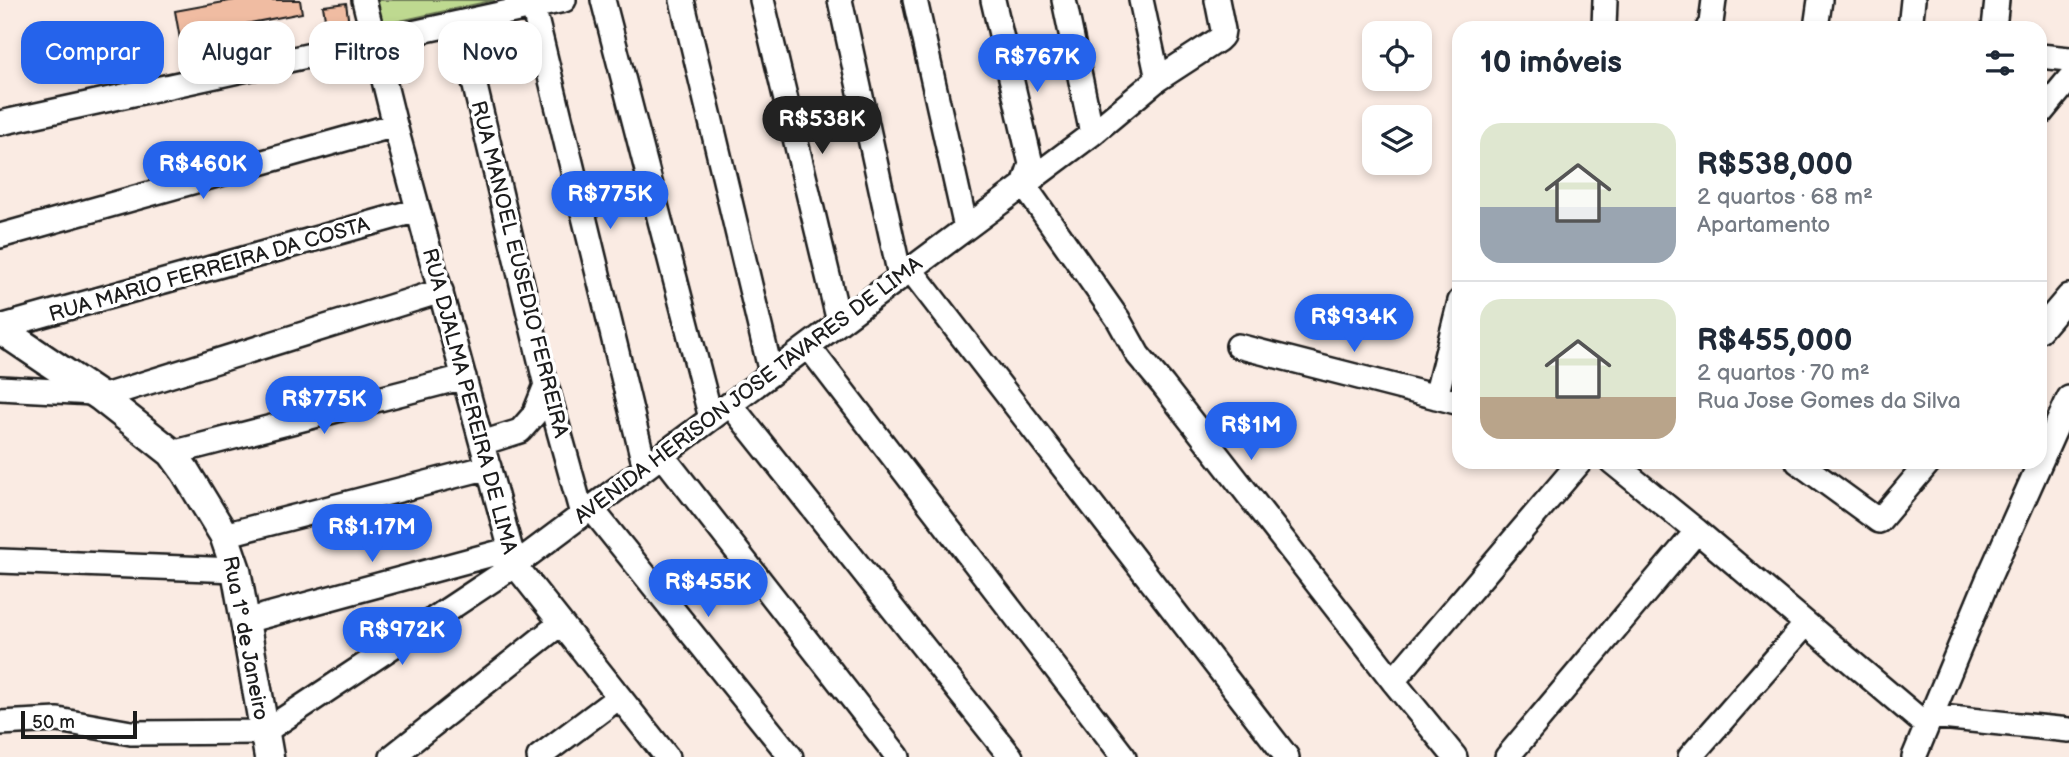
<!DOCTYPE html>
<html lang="pt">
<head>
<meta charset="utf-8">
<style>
	body { margin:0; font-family:"Balsamiq Sans",sans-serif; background:#f2f2f3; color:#1f2937; height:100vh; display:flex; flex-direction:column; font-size:26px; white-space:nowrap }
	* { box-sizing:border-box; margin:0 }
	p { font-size:23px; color:#747a83 }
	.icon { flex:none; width:38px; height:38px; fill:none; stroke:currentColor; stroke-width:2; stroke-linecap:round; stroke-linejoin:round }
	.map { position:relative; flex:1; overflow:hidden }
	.drawer { position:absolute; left:1452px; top:21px; width:595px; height:448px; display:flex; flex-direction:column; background:#fff; border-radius:21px; box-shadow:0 4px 10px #0003 }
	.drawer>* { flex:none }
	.banner { position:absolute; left:21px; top:21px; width:665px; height:63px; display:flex; gap:14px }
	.tools { position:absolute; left:1362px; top:21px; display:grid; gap:14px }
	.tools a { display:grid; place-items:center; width:70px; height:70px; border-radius:14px; background:#fff; box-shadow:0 4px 10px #0003; font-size:35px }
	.scale { position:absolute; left:21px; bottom:18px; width:116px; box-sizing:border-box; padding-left:7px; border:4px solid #1c1c1c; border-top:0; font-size:19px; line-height:24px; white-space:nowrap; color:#1c1c1c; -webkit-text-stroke:5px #fff; paint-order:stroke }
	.price { position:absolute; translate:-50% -60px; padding:0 16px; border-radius:24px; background:#2563eb; color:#fff; font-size:23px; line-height:46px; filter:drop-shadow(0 2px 4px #0008) }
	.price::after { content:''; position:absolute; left:50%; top:42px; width:21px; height:16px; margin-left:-10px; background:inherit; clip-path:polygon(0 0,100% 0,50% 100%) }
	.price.on { background:#222; color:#fff }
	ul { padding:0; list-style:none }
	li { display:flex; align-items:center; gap:21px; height:175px; padding:0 28px }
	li+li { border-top:2px solid #e0e1e3 }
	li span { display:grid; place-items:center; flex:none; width:196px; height:140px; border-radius:21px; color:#555 }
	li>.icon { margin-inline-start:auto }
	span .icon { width:84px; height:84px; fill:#fffc; stroke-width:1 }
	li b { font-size:30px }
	h2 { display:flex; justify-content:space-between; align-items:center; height:84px; padding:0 28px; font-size:30px }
	.chip { padding:0 24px; border-radius:21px; background:#fff; box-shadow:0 4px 10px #0003; font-size:24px; line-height:63px }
	.chip.on { background:#2563eb; color:#fff }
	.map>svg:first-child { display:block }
	.green { fill:#bed990; stroke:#6d7a56; stroke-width:2 }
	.building { fill:#f0bca2; stroke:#1c1c1c; stroke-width:2 }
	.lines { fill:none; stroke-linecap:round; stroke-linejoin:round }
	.minor-casing { stroke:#1c1c1c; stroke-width:28 }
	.major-casing { stroke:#1c1c1c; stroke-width:33 }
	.minor { stroke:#fff; stroke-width:23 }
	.major { stroke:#fff; stroke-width:28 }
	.labels { text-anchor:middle; stroke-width:7; stroke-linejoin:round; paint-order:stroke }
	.street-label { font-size:21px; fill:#1c1c1c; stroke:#fff }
</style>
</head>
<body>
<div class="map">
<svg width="2069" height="757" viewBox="0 0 2069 757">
	<rect width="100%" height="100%" fill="#faebe3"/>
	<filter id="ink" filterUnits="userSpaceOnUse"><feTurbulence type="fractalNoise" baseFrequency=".0143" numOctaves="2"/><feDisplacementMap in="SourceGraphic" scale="14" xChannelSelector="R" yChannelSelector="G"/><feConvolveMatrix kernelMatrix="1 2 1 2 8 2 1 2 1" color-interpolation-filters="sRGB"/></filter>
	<g filter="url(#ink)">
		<path class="green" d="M372,0H495L377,26Z"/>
		<path class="building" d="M235,0H300L302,13L230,27L235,50L193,59L185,38L180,39L175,11Z
			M346,3L350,32L328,36L323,6Z"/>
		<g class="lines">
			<defs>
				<path id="minor" d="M364,0L395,125L515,565L667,757
					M603,0L711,418
					M682,0L771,373
					M762,0L839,322
					M840,0L900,276
					M915,0L966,228
					M993,0L1031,164L1024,185
					M1064,0L1092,134
					M1141,0L1158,79
					M533,6L645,468
					M460,23L545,381L582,514
					M1604,28L1605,0
					M1708,28L1711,23L1714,0
					M1816,28L1820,0
					M1910,28L1913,0
					M1994,28L1997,0
					M2040,56L2069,59
					M2040,114L2069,79
					M0,123L564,0
					M1024,185L1118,319L1138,355L1163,385L1393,681L1455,757
					M0,236L395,125
					M910,269L1287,757
					M0,327L418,210
					M2040,330L2069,296
					M808,346L1124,757
					M1238,346L1460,403
					M0,388L93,393
					M101,397L441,291
					M1436,397L1460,301
					M730,404L1011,757
					M482,443L520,431L534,415L546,385
					M172,453L464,377
					M662,455L898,757
					M1612,462L1697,531
					M1798,462L1879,521L1929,462
					M591,508L791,757
					M224,535L489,467
					M0,561L236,570
					M246,621L511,549
					M1393,681L1580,462
					M1931,716L2069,730
					M0,723L58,720L131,733L264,732L515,565L1092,134L1158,79L1218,40L1222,36L1223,30L1217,0
					M392,757L561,623
					M539,757L619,697
					M1507,757L1697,531L1927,726
					M1690,757L1806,624
					M1914,757L1989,577L2069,398"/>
				<path id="major" d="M0,329L101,397L172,453L185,471L224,535L236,570L269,757"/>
			</defs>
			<use href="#minor" class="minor-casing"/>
			<use href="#major" class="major-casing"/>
			<use href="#minor" class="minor"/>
			<use href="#major" class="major"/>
		</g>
	</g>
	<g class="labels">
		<g class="street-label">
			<text transform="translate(209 269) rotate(-16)" y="7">RUA MARIO FERREIRA DA COSTA</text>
			<text transform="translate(520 269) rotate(76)" y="7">RUA MANOEL EUSEDIO FERREIRA</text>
			<text transform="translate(748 390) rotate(-37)" y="7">AVENIDA HERISON JOSE TAVARES DE LIMA</text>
			<text transform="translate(470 401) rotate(75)" y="7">RUA DJALMA PEREIRA DE LIMA</text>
			<text transform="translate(246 638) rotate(79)" y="7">Rua 1º de Janeiro</text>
		</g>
	</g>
</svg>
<div class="tools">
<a><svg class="icon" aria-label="locate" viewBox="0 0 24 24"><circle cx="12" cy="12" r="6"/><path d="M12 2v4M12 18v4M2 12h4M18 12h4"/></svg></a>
<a><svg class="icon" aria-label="layers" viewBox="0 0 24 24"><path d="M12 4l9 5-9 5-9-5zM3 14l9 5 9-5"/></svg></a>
</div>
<div class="scale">50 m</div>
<b class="price" style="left:1037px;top:94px">R$767K</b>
<b class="price on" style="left:822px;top:156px">R$538K</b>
<b class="price" style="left:203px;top:201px">R$460K</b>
<b class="price" style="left:610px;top:231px">R$775K</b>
<b class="price" style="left:1354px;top:354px">R$934K</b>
<b class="price" style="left:324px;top:436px">R$775K</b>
<b class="price" style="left:1251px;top:462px">R$1M</b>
<b class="price" style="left:372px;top:564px">R$1.17M</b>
<b class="price" style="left:708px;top:619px">R$455K</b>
<b class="price" style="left:402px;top:667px">R$972K</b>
<div class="banner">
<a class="chip on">Comprar</a>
<a class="chip">Alugar</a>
<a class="chip">Filtros</a>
<a class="chip">Novo</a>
</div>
<section class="drawer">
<h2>10 imóveis<svg class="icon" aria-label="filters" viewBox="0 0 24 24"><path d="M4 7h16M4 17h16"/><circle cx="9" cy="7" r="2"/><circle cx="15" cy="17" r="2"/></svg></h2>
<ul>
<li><span style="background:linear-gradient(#dfe7d0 60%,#9aa5b1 0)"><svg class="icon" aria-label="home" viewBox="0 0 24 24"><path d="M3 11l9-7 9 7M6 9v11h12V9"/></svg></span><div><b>R$538,000</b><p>2 quartos · 68 m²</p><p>Apartamento</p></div></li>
<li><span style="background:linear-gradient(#dfe7d0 70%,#b9a48a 0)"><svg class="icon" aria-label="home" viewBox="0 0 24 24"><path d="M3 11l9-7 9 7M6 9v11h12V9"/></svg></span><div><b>R$455,000</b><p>2 quartos · 70 m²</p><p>Rua Jose Gomes da Silva</p></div></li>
</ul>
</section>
</div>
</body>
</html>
